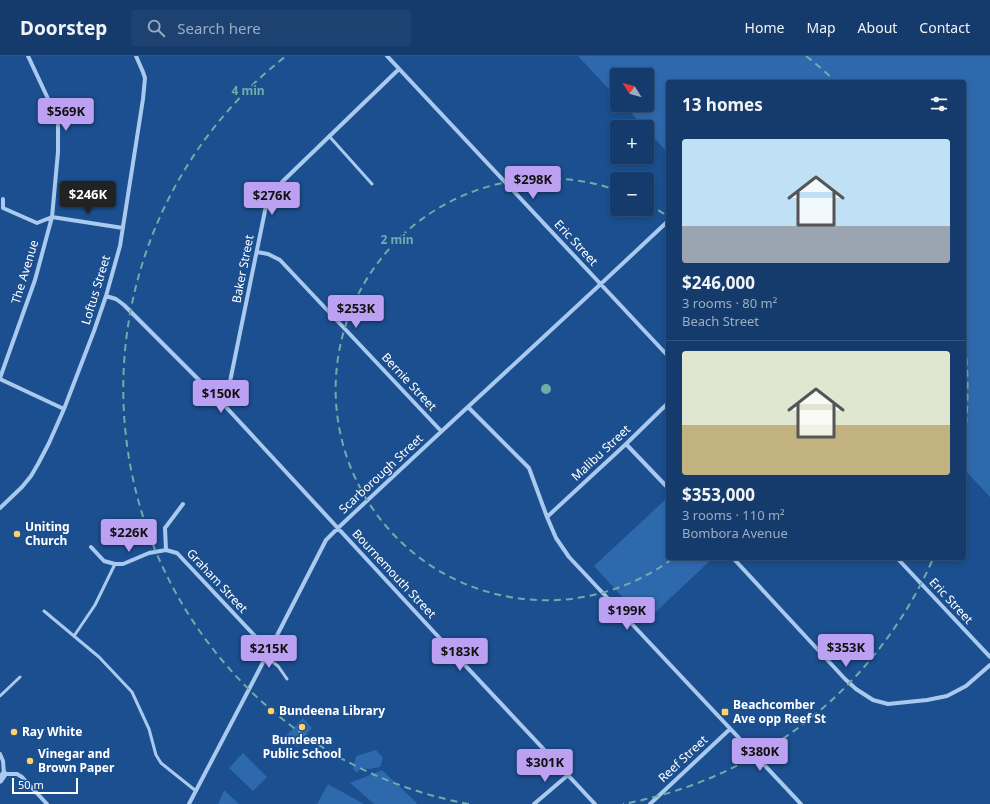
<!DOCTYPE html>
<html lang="en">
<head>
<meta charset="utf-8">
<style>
	body { margin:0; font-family:"Noto Sans",sans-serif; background:#1d4271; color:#f1f3f6; height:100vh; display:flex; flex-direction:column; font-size:15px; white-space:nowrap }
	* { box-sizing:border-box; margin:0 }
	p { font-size:13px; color:#9dadc1 }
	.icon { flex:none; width:22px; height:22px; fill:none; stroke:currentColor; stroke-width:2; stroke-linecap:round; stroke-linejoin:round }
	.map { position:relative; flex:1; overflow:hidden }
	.drawer { position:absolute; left:666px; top:24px; width:300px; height:480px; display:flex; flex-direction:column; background:#143b6b; border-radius:4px; box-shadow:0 2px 6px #0003,0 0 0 1px #33557e }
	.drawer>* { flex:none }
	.needle { width:26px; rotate:307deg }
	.controls { position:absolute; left:610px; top:12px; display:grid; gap:8px }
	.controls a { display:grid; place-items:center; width:44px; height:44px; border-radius:4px; background:#143b6b; box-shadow:0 2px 6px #0003,0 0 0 1px #33557e; font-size:20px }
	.scale { position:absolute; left:12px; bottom:10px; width:66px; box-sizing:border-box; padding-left:4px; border:2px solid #fff; border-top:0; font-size:11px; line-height:14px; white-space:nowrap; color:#fff; -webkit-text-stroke:3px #1b4f8f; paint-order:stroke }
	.price { position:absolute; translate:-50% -34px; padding:0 9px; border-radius:4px; background:#bca0f2; color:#111; font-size:13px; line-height:26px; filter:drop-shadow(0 1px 2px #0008) }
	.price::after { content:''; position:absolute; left:50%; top:24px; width:12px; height:9px; margin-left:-6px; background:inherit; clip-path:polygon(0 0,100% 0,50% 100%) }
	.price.selected { background:#222; color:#fff }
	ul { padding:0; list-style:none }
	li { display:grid; align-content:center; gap:8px; height:212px; padding:0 16px }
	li+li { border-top:1px solid #33557e }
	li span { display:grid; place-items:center; height:124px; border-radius:4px; color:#555 }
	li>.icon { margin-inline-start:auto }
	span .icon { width:72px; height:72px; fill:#fffc; stroke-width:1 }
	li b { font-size:17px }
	h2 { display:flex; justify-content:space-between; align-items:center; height:48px; padding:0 16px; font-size:17px }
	header { display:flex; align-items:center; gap:24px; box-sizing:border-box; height:56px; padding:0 20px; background:#143b6b; border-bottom:1px solid #33557e }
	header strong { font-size:19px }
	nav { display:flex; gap:22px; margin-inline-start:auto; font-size:14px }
	.search { width:280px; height:36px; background:#1d4271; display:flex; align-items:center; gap:10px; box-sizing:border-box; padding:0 14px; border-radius:4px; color:#9dadc1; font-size:15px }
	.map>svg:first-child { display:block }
	.green { fill:#2e69ad }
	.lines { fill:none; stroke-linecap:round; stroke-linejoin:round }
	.service { stroke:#a9c9ee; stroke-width:3 }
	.minor { stroke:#a9c9ee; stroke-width:4 }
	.tertiary { stroke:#a9c9ee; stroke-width:7 }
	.ring { fill:none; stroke:#6fada8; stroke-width:2; stroke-dasharray:7 5 }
	.poi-dot { fill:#ffd166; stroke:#1b4f8f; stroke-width:1.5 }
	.labels { text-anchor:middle; stroke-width:3; stroke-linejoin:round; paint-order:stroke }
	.street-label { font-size:12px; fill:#fff; stroke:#1b4f8f }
	.poi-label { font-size:12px; font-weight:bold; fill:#fff; stroke:#1b4f8f; text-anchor:start }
	.centre { fill:#6fada8; stroke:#1b4f8f; stroke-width:2 }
	.ring-label { font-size:12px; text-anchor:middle; font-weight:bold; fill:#6fada8; stroke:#1b4f8f; stroke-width:3; stroke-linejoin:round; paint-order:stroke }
</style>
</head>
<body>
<header>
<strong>Doorstep</strong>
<div class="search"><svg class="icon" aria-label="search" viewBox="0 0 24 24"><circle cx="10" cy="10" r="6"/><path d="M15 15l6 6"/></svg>Search here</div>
<nav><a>Home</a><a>Map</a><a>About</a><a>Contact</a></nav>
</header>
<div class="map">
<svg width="990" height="748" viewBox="0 0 990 748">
	<rect width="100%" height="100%" fill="#1b4f8f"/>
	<path class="green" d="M578,0H990V441L964,413V26H668V97L647,74V71H644L624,49H647V19H617V42Z
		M665,444L668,448V502H713L645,566L594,510Z
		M303,662L312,672L297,691L285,681Z
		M376,694L383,702L380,711L369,713L361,712L357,717L353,713L356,700Z
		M243,697L267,721L253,735L229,712Z
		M382,714L417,747L416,748H374L350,727Z
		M328,728L364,748H317Z
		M224,735H225L239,748H218Z"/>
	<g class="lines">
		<path class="service" d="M329,80L372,128
			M44,555L99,601L132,636L149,673L156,699L161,707L196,735
			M74,580L95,549L115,508
			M266,601L278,610L287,623
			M0,640L20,621"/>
		<path class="minor" d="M387,0L668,300
			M3,143V152L37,167L52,161L123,172
			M257,196L268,198L280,204L441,375
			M106,240L116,243L124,249L225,350L433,575L595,748
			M0,322L35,224L52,161L58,96V64L28,0
			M0,323L64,353
			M225,350L266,150C270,141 275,134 282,126L399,13
			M468,351L529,412L547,461L556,482L569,501L801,748
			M626,388L668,432
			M183,448L165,472L166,494L177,497L269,595
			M0,452L22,431L31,420L38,408L49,387L64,353L94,275L106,240L120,190L143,43L145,22L143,16L136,0
			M547,461L626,388L668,347
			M91,491L104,505L115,508H123L149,497L166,494
			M733,502L845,623L856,633L873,644L888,648L927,644L947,640L966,630L990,609
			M897,502L990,601
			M0,698L3,705L4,718H17L22,721L47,748
			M189,748L269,595L326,484L338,472C447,369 559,268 668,165
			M534,748L568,719
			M650,748L730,673"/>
		<path class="tertiary" d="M0,724L4,718"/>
	</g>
	<g class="ring">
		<path d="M672 503A211 211 0 1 1 616 134M648 148A211 211 0 0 1 667 160"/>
		<path d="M932 505A422 422 0 0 1 623 748M469 748A422 422 0 0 1 286 0M806 0A422 422 0 0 1 834 24M964 278A422 422 0 0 1 964 388"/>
	</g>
	<g class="poi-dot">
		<circle cx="17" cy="478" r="4"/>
		<circle cx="271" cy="655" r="4"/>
		<rect x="721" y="652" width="8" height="8" rx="2"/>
		<circle cx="302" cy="671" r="4"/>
		<circle cx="14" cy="676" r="4"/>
		<circle cx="30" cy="705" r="4"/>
	</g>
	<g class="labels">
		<g class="street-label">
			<text transform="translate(576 187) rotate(47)" y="4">Eric Street</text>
			<text transform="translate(243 213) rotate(-79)" y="4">Baker Street</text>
			<text transform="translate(25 216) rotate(-73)" y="4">The Avenue</text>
			<text transform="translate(96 234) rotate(-73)" y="4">Loftus Street</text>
			<text transform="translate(409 326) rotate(47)" y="4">Bernie Street</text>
			<text transform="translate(601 397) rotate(-43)" y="4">Malibu Street</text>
			<text transform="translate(381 418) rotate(-43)" y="4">Scarborough Street</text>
			<text transform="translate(394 518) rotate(47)" y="4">Bournemouth Street</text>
			<text transform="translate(217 525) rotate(47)" y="4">Graham Street</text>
			<text transform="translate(951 545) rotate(47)" y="4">Eric Street</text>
			<text transform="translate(683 703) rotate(-43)" y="4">Reef Street</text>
		</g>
		<g class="poi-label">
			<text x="25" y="475">Uniting<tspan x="25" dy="14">Church</tspan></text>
			<text x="733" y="653">Beachcomber<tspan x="733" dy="14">Ave opp Reef St</tspan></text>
			<text x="279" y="659">Bundeena Library</text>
			<text x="22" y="680">Ray White</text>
			<text x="302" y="688" text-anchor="middle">Bundeena<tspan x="302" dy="14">Public School</tspan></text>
			<text x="38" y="702">Vinegar and<tspan x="38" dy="14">Brown Paper</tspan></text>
		</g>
	</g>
	<circle cx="546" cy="333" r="6" class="centre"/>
	<g class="ring-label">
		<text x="248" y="39">4 min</text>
		<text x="397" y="188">2 min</text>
	</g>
</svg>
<div class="controls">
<a><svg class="needle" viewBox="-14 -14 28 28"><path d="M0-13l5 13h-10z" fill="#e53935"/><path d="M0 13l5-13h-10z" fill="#9dadc1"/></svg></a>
<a>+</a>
<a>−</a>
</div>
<div class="scale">50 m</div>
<b class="price" style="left:66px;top:76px">$569K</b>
<b class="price" style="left:533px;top:144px">$298K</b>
<b class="price selected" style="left:88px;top:159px">$246K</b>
<b class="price" style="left:272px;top:160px">$276K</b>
<b class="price" style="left:356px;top:273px">$253K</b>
<b class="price" style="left:221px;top:358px">$150K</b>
<b class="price" style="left:129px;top:497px">$226K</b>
<b class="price" style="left:627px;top:575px">$199K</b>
<b class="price" style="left:846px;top:612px">$353K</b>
<b class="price" style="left:269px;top:613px">$215K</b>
<b class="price" style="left:460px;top:616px">$183K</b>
<b class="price" style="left:760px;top:716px">$380K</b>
<b class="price" style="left:545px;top:727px">$301K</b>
<section class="drawer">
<h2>13 homes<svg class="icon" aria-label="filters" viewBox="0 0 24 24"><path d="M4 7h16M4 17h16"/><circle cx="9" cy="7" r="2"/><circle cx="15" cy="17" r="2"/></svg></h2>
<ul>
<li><span style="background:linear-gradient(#bfe0f5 70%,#9aa5b1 0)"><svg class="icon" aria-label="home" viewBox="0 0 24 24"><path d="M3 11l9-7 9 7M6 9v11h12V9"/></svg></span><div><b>$246,000</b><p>3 rooms · 80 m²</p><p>Beach Street</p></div></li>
<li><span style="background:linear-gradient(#dfe7d0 60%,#c2b280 0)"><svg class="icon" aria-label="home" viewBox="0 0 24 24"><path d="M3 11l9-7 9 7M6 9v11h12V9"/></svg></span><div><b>$353,000</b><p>3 rooms · 110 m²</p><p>Bombora Avenue</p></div></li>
</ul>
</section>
</div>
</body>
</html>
